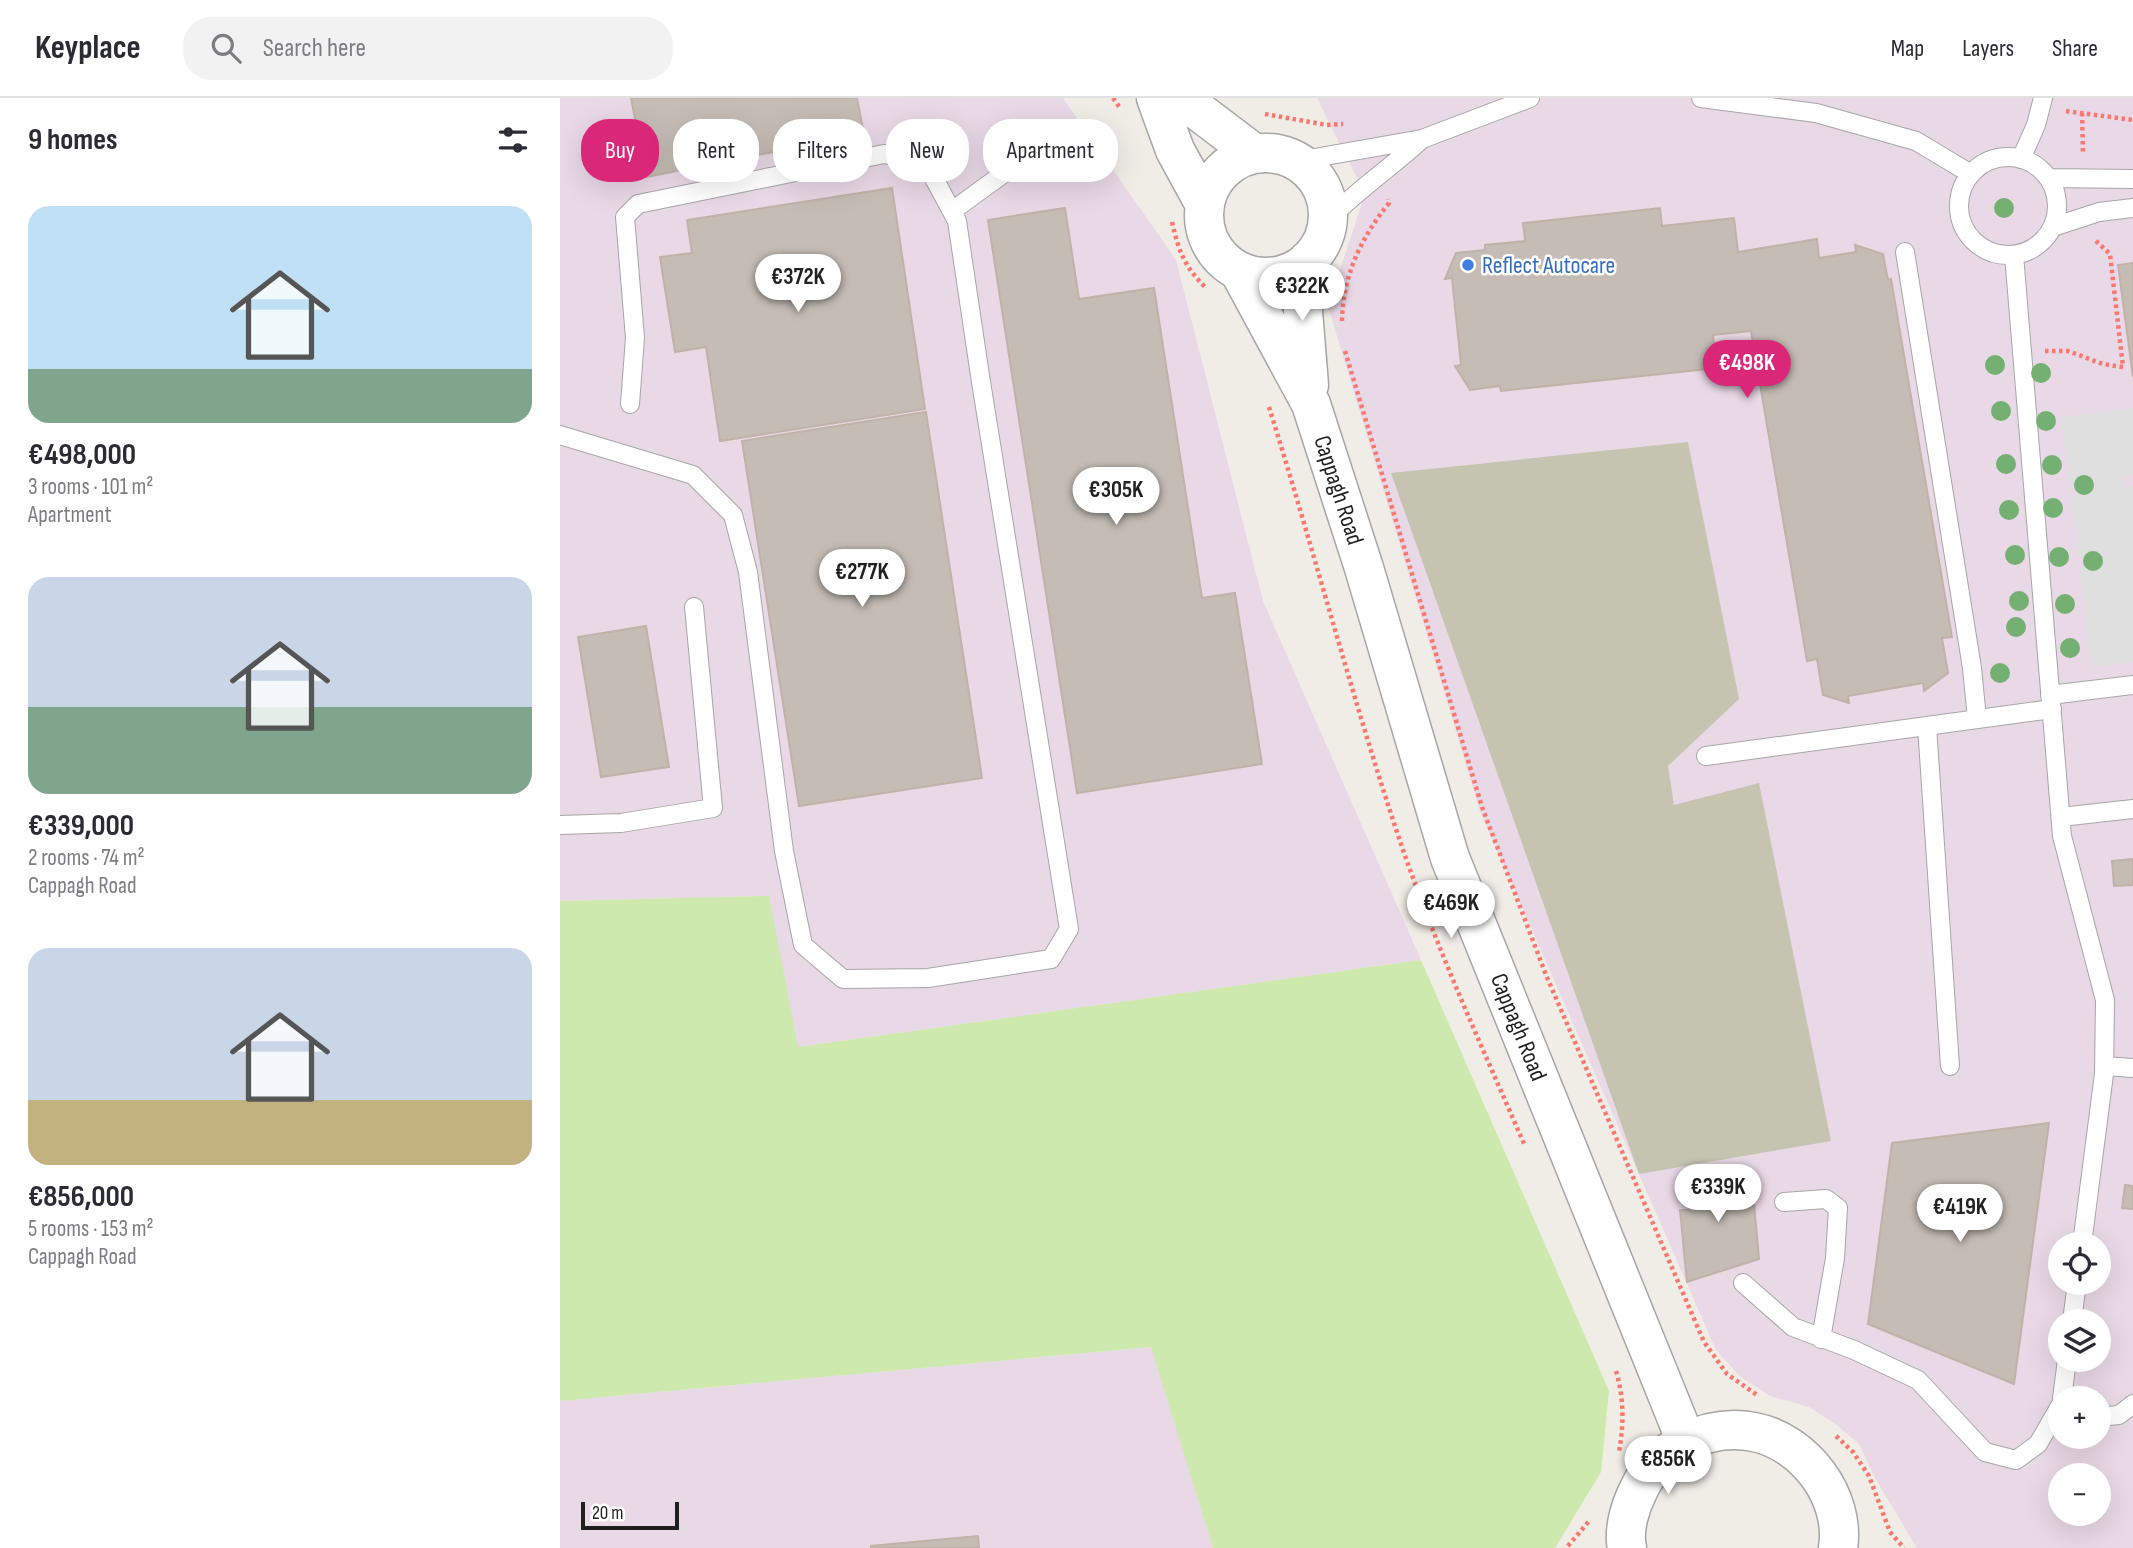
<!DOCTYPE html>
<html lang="en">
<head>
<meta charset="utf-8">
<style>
	body { margin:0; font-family:"Sofia Sans Condensed",sans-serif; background:#f2f2f3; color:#2b2b33; height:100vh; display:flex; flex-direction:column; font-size:26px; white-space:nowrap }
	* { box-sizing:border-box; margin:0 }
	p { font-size:23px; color:#7c7c81 }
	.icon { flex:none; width:38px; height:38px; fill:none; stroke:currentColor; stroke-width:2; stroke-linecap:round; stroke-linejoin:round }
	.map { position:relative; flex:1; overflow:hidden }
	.side { display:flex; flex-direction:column; background:#fff; width:560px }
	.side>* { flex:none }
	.top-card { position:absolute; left:21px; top:21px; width:665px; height:63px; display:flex; gap:14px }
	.fabs { position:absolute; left:1488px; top:1134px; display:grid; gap:14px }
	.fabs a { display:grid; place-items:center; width:63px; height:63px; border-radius:50%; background:#fff; box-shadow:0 7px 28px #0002; font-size:35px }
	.scale { position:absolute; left:21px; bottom:18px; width:98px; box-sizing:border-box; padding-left:7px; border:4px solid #1f1f1f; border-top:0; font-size:19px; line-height:24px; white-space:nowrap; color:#1f1f1f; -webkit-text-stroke:5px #fff; paint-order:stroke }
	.price { position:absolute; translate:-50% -60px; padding:0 16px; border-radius:24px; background:#fff; color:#222; font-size:23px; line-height:46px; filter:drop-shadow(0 2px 4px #0008) }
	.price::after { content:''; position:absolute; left:50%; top:42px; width:21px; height:16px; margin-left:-10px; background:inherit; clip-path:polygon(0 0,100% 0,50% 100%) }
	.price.selected { background:#db2777; color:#fff }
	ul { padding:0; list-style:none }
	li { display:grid; align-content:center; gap:14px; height:371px; padding:0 28px }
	li span { display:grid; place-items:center; height:217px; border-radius:21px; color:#555 }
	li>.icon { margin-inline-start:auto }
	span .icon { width:126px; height:126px; fill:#fffc; stroke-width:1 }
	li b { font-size:30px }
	h2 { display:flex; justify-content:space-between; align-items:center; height:84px; padding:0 28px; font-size:30px }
	.chip { padding:0 24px; border-radius:28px; background:#fff; box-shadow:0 7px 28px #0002; font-size:24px; line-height:63px }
	.chip.selected { background:#db2777; color:#fff }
	header { display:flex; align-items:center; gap:42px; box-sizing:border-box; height:98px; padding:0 35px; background:#fff; border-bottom:2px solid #e1e1e2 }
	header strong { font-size:33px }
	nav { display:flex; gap:38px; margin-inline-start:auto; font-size:24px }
	.search { width:490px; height:63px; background:#f2f2f3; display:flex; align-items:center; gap:18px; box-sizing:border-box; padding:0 24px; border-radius:28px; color:#7c7c81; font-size:26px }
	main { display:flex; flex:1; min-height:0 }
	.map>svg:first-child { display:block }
	.industrial { fill:#e9d8e6; fill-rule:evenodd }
	.construction { fill:#c5c4b1 }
	.grass { fill:#cde9ad }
	.parking { fill:#dfdfdf }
	.building { fill:#c5bcb5; stroke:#c1b2a8; stroke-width:2 }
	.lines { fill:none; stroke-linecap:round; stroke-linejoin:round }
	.service-casing { stroke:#a6a6a6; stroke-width:20 }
	.tertiary-casing { stroke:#a6a6a6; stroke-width:41 }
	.path { stroke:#f8786f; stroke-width:4.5; stroke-dasharray:3.5 3.5; stroke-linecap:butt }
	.service { stroke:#fff; stroke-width:18 }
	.tertiary { stroke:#fff; stroke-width:38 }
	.tree { fill:#73b071 }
	.shop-dot { fill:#3f7fe0; stroke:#fff; stroke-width:2.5 }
	.labels { text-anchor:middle; stroke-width:5; stroke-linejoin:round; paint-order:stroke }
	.shop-label { font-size:24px; fill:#366cbe; stroke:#fff; text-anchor:start }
	.street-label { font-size:24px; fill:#1f1f1f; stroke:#fff }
</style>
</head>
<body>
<header>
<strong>Keyplace</strong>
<div class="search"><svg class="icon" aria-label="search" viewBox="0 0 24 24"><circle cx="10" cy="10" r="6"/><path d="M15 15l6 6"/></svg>Search here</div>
<nav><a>Map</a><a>Layers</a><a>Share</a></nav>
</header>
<main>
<section class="side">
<h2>9 homes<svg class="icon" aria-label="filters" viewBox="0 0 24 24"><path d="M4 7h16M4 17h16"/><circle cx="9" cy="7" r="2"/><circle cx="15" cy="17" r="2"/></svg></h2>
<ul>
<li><span style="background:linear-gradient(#bfe0f5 75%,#7fa58c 0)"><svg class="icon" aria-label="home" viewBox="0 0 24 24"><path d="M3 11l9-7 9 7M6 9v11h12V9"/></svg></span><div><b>€498,000</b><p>3 rooms · 101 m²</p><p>Apartment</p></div></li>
<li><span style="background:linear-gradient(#c9d6e8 60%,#7fa58c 0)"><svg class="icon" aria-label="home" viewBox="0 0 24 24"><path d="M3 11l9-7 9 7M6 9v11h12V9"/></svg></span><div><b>€339,000</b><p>2 rooms · 74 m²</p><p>Cappagh Road</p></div></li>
<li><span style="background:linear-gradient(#c9d6e8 70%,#c2b280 0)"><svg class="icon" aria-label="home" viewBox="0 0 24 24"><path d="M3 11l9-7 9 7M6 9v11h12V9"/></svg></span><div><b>€856,000</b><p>5 rooms · 153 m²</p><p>Cappagh Road</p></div></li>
</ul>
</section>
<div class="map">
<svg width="1573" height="1450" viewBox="0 0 1573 1450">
	<rect width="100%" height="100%" fill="#f0ece6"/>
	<path class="industrial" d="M0,0H503L616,162L703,503L861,862L237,949L208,798L0,803Z
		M757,0H1573V1450H1357L1315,1380L1299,1346L1278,1328L1249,1309L1210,1298L1181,1279L1156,1252L920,713L768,208L805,96ZM1500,1146H1538V1185H1500ZM1500,1223H1538V1262H1500ZM1500,1300H1538V1339H1500ZM1500,1377H1538V1416H1500Z
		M592,1249L653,1450H0V1303Z"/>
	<path class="construction" d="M1128,344L1179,601L1108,668L1114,707L1199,685L1271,1043L1079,1076L831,375Z"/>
	<path class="grass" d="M209,798L238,949L861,862L1049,1293L1041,1374L995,1450H653L591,1249L0,1303V803Z"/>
	<path class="parking" d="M1573,310V377L1564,379L1565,389L1573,388V564L1531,569L1519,470L1544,468L1543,457L1518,459L1510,396L1535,394L1534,383L1509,385L1501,319Z"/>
	<path class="building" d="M71,0H297L304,36L86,79Z
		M332,90L365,311L160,343L146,249L115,254L100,159L132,155L127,122Z
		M505,110L519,201L594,190L642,500L675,495L702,666L517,695L428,122Z
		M1100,110L1102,128L1174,120L1178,154L1257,141L1259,160L1296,154L1295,147L1323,156L1328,182L1331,181L1392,539L1382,540L1388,575L1364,593L1363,585L1288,598L1289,605L1263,597L1257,561L1247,563L1191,233L1153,237L1157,270L941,293L940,288L910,292L895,268L901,267L892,180L885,181L896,155L925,152V147L965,143L963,125Z
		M1573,165V279L1558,167Z
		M366,314L422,680L239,708L182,343Z
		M86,528L109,669L41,679L18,539Z
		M1573,761V787L1554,788L1552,763Z
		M1489,1025L1454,1286L1308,1226L1332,1045Z
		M1183,1072L1186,1106L1194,1105L1199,1161L1127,1184L1120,1112H1129L1126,1077Z
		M1565,1087L1573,1088V1111L1562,1110Z
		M418,1438L419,1450H311V1448Z"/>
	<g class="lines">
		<defs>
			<path id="service" d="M1141,0L1256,15L1356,43L1411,76
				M1399 108a49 49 0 1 1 98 0a49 49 0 1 1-98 0Z
				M1461,61L1476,27L1483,0
				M737,63L862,41L970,0
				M1489,80L1573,81
				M392,113L469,57
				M768,122C797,92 832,69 862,41
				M1493,129L1539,114L1573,110
				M1345,154L1412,570L1417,621
				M1454,157L1502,738L1545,902L1544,976L1522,1146
				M0,337L133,377L173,417L188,474L224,753L243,847L283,881L368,880L491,861L509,831L421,284L397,123L370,73L357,61L324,56L78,106L65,119L75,240L70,306
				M1490,597L1573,587
				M1367,628L1390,968
				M1146,658L1492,611
				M1501,719L1573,711
				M0,727L61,725L153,710L134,509
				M1544,968L1573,970
				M1224,1104L1266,1101L1278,1110L1275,1160L1261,1241
				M1183,1185L1233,1229L1294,1252L1358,1282L1425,1354L1456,1362L1478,1346L1500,1308
				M1512,1223L1517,1185
				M1502,1300L1507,1262
				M1538,1319L1559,1317L1573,1306"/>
			<path id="tertiary" d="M596,0L615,52L645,107
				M621,0L695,56
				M644 117a62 62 0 1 1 124 0a62 62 0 1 1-124 0Z
				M748,162L743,213L749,287
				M679,173L751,306L804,470L890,760L1126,1343
				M1067,1450C1063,1432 1070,1409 1078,1393C1097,1350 1148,1325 1194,1334C1245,1344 1286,1399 1278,1450"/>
		</defs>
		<use href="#service" class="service-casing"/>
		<use href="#tertiary" class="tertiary-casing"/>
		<path class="path" d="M553,0L560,10
			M1506,13L1573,22
			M1522,15L1523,56
			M705,16L767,27L783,26
			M612,124C619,154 624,168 646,190
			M782,223C783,177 801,140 829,105L828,101
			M785,253L922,709L986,877L1144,1244L1167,1276L1197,1297
			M1485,253H1508L1543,266L1563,269L1550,156L1534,141
			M709,309C755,456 793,604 842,749C877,851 922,949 965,1048
			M1056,1273C1064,1300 1064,1326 1059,1354
			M1276,1338L1293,1354L1309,1378L1330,1434L1344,1450
			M1008,1448L1030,1422"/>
		<use href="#service" class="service"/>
		<use href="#tertiary" class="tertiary"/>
	</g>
	<g class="tree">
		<circle cx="1444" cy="110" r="10"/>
		<circle cx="1435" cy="267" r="10"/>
		<circle cx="1481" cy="275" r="10"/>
		<circle cx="1441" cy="313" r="10"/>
		<circle cx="1486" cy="323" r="10"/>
		<circle cx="1446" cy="366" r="10"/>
		<circle cx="1492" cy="367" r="10"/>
		<circle cx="1524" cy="387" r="10"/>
		<circle cx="1493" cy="410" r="10"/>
		<circle cx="1449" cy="412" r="10"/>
		<circle cx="1455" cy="457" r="10"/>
		<circle cx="1499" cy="459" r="10"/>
		<circle cx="1533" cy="463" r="10"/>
		<circle cx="1459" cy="503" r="10"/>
		<circle cx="1505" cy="506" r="10"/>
		<circle cx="1456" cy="529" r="10"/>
		<circle cx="1510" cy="550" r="10"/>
		<circle cx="1440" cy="575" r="10"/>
	</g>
	<circle class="shop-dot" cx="908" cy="167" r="7"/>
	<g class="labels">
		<g class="shop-label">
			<text x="922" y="175">Reflect Autocare</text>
		</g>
		<g class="street-label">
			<text transform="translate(779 392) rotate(72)" y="8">Cappagh Road</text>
			<text transform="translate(959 929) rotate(68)" y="8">Cappagh Road</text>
		</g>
	</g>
</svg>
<div class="fabs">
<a><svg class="icon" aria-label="locate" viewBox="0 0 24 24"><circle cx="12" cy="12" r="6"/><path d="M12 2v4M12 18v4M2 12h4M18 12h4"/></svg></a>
<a><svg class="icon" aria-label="layers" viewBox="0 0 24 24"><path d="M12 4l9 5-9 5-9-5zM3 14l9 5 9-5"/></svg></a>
<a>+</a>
<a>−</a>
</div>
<div class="scale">20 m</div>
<b class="price" style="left:238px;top:216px">€372K</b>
<b class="price" style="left:742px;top:225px">€322K</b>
<b class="price selected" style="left:1187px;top:302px">€498K</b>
<b class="price" style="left:556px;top:429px">€305K</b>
<b class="price" style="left:302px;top:511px">€277K</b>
<b class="price" style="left:891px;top:842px">€469K</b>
<b class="price" style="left:1158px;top:1126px">€339K</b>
<b class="price" style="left:1400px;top:1146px">€419K</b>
<b class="price" style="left:1108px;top:1398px">€856K</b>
<div class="top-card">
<a class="chip selected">Buy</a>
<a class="chip">Rent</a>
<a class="chip">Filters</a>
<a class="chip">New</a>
<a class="chip">Apartment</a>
</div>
</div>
</main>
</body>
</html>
